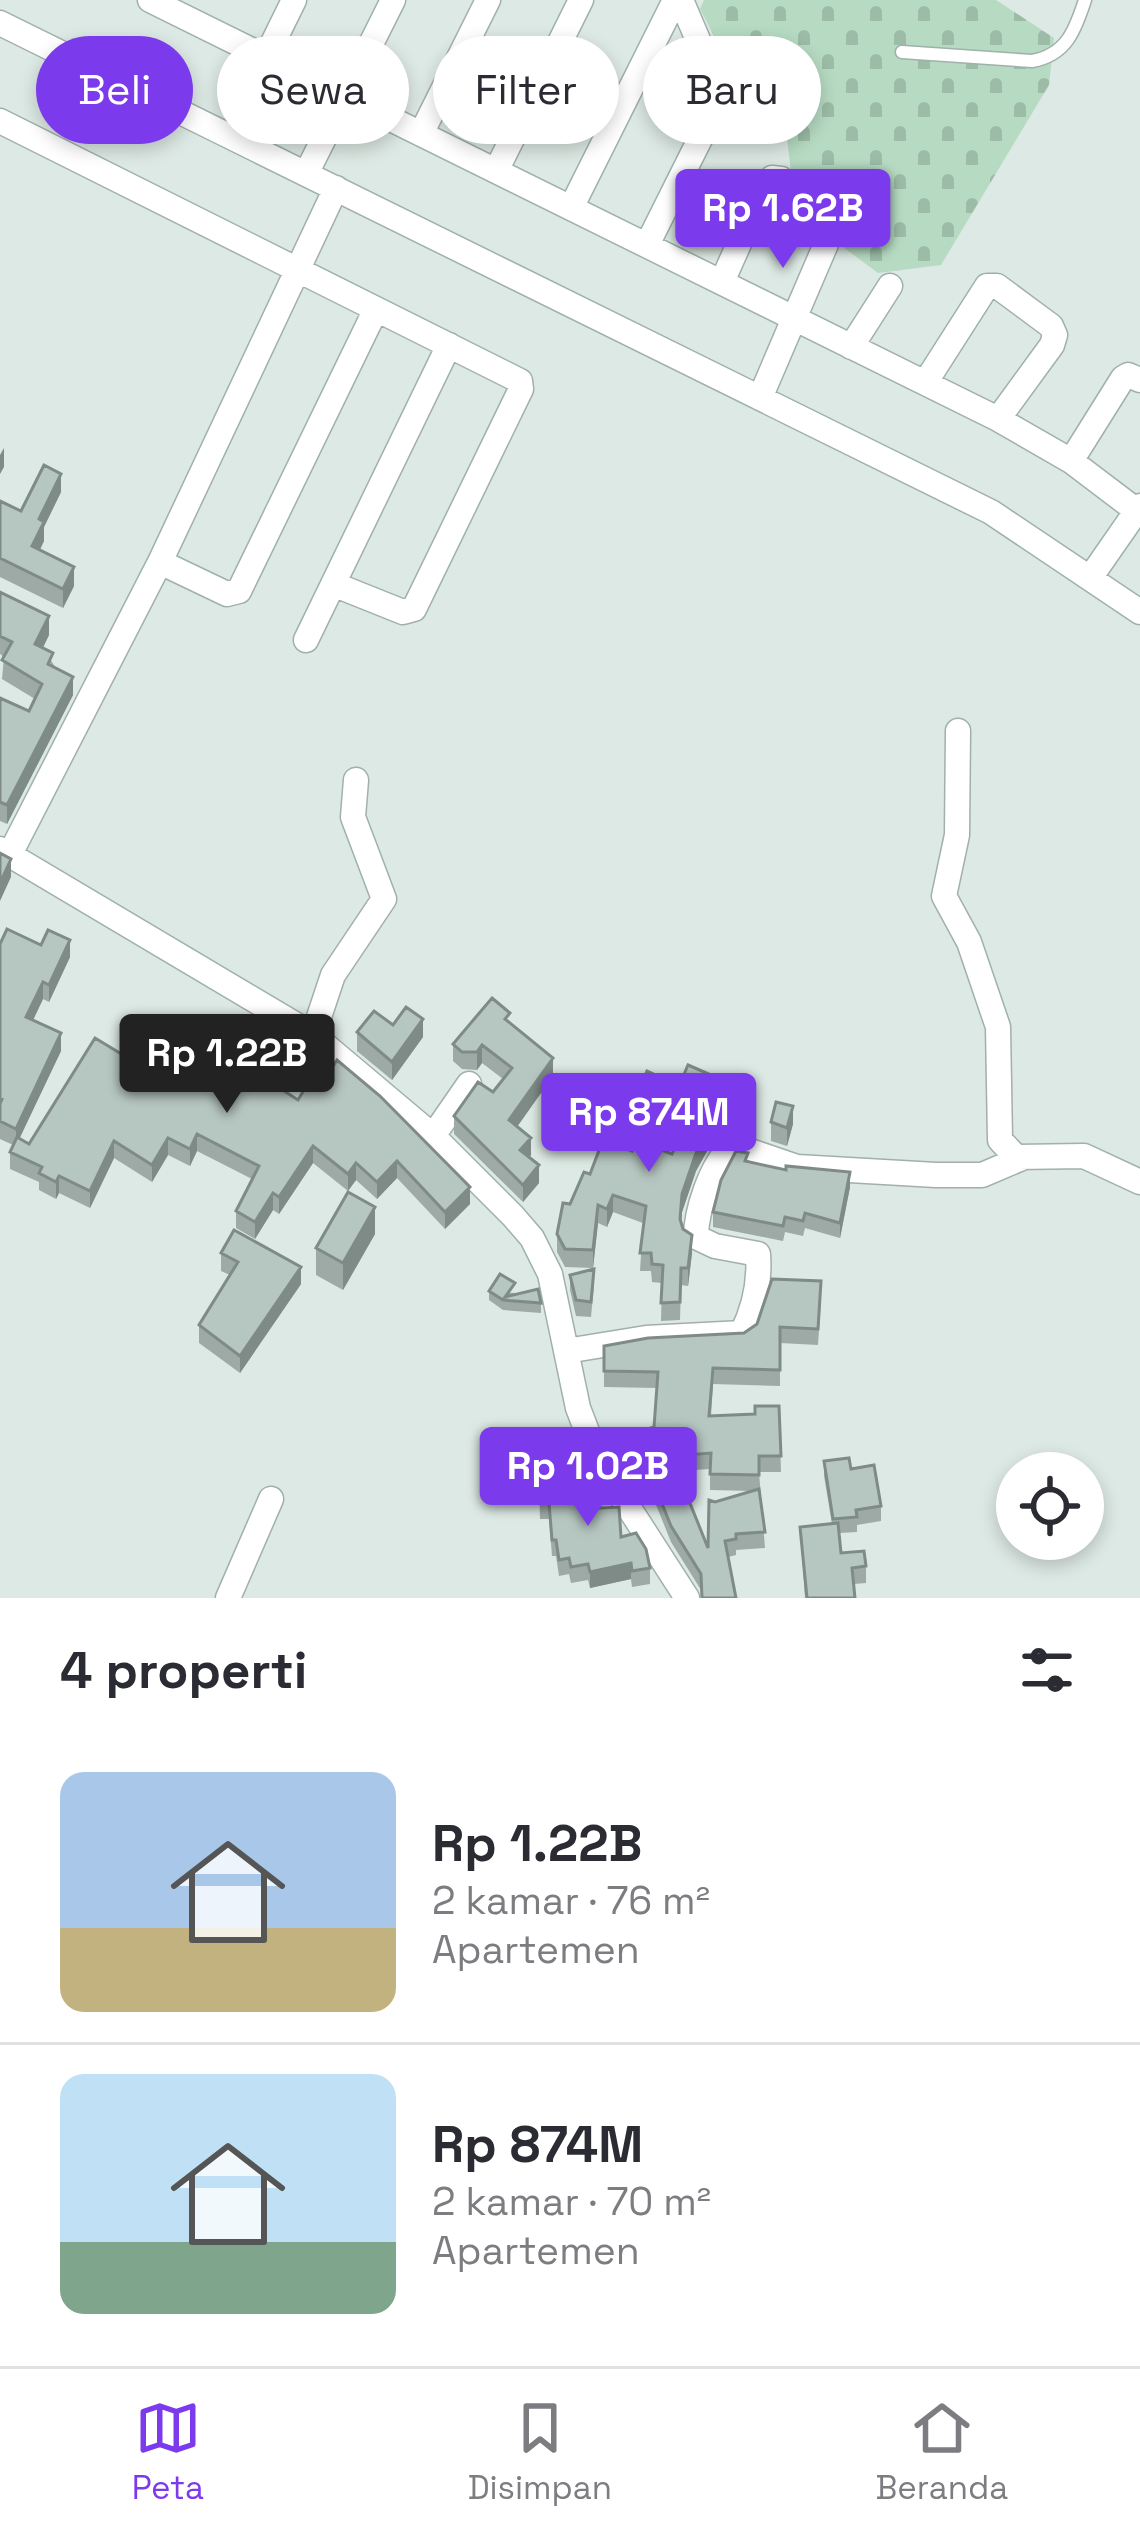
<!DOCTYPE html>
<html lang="id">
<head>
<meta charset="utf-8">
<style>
	body { margin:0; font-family:"Space Grotesk",sans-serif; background:#f2f2f3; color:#2b2b33; height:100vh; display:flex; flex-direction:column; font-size:45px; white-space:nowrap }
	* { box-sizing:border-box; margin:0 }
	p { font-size:39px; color:#7c7c81 }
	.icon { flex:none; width:66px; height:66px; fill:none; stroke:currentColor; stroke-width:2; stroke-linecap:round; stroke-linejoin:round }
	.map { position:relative; height:1598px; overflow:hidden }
	.drawer { display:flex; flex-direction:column; background:#fff; flex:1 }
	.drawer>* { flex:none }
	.guide { position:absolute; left:36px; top:36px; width:1068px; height:108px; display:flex; gap:24px }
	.tools { position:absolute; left:996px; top:1452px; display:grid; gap:24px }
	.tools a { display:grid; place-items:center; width:108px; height:108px; border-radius:50%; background:#fff; box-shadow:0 6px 18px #0003; font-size:60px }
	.price { position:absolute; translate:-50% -102px; padding:0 27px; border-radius:12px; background:#7c3aed; color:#fff; font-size:39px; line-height:78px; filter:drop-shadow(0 3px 6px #0008) }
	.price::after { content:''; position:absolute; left:50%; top:72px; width:36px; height:27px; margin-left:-18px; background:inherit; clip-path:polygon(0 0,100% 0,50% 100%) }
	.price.selected { background:#222; color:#fff }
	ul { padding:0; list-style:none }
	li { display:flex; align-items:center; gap:36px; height:300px; padding:0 60px }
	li+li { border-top:3px solid #e1e1e2 }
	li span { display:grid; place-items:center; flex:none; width:336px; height:240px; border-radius:24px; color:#555 }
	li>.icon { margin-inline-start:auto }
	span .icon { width:144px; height:144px; fill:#fffc; stroke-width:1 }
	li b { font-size:51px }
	h2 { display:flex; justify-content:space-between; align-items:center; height:144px; padding:0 60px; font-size:51px }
	.tag { padding:0 42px; border-radius:54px; background:#fff; box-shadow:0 6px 18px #0003; font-size:42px; line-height:108px }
	.tag.selected { background:#7c3aed; color:#fff }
	.menu { display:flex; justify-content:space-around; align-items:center; height:168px; border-top:3px solid #e1e1e2; background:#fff; font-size:33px; color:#7c7c81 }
	.menu a { display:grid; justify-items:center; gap:6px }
	.menu .selected { color:#7c3aed }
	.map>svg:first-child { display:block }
	.cemetery { fill:url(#cemetery-stones) }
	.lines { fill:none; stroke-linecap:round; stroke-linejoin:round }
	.service-casing { stroke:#a0b0ab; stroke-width:15 }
	.minor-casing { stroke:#a0b0ab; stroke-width:27 }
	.service { stroke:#fff; stroke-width:12 }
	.minor { stroke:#fff; stroke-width:24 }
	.wall { fill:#9daaa6; fill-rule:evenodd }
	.shaded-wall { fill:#7f8b87 }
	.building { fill:#b6c6c1; stroke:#7f8b87; stroke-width:3 }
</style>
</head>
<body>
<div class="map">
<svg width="1140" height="1598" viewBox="0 0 1140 1598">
	<defs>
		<pattern id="cemetery-stones" width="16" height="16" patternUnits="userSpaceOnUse" patternTransform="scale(3)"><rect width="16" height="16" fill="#b6dac2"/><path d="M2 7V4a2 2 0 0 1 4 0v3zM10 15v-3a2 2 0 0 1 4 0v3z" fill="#9cbca7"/></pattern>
	</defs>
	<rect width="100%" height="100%" fill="#dde9e4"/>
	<path class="cemetery" d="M704,0H996L1054,38L1049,85L941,265L878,273L836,242L792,180L786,130L719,72L725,57L700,9Z"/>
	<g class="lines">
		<defs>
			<path id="service" d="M902,52L1032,61C1066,55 1075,31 1085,0"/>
			<path id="minor" d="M150,0L998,419L1071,461L1137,511
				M0,23L991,512L1140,612
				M266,57L294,0
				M0,121L520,381L521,389L414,609L403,612L333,584
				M421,134L488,0
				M496,171L581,0
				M306,174L393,0
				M571,208L675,0
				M647,245L720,99L718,87L681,0
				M722,282L765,185L772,178L781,179L826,244L760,398
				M851,347L890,286
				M925,383L987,286H997L1051,326L1055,335L1052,345L998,419
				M1071,461L1123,378L1128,375L1140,380
				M160,562L227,594L239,591L376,309
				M1090,578L1140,506
				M306,640L449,345
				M958,731L957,835L944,896L969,942L998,1027L1000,1140L1016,1157L1084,1156L1140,1182
				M0,849L313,1035L433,1136L513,1216L532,1238L550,1274L578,1408L590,1439L604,1469L687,1598
				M10,854L160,562L336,188
				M313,1035L333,975L384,899L353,817L356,780
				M433,1136L469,1084
				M566,1351L646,1338L742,1333C754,1309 760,1281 758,1254L715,1246L696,1237C696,1211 711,1166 730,1148L750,1151L797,1167L936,1175H982L1022,1158
				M228,1598L271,1499"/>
		</defs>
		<use href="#service" class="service-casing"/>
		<use href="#minor" class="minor-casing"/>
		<use href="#service" class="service"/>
		<use href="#minor" class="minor"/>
	</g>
	<path class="wall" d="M61,492L44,527V541L40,550L74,586L63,608L0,577V501L21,511Z
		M0,592L49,635L43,648L73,695L7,824L0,821V698L29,711L35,699L2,679L4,657L0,654Z
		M0,944L70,957L49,1002L43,999L33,1020L61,1051L19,1138L29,1144L128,1058L198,1051L249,1039L284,1058L269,1081L470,1204L445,1229L397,1178L377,1199L356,1180L348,1191L313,1163L279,1214L273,1210L255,1239L236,1228V1211L252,1179L197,1151L190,1166L168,1155L152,1182L114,1158L90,1208L59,1193L56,1199L39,1190V1182L10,1169V1152L13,1145L0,1139Z
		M510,1023L553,1076L517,1127L531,1155L529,1157L539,1183L523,1202L454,1134V1116L493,1092L503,1079L482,1063L477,1070L462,1069L453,1061V1044Z
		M393,1025L423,1037L392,1080L357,1051V1032Z
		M679,1086L725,1099L719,1112V1122L711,1144L696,1171L682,1212L681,1224L692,1253L688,1286L681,1285L680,1320L661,1321L662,1283L652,1282L651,1271H640L643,1223L613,1212L607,1227L598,1223L593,1268L565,1267L557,1252V1234L570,1204L590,1174L632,1151L672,1154L678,1140L646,1129L645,1132L619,1118V1100L638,1090Z
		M771,1122L793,1124L787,1146L771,1141Z
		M748,1161L850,1187L840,1238L805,1228L803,1236L785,1232L783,1241L713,1227V1212Z
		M375,1234L343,1290L316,1275V1248Z
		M221,1253L301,1284L240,1373L199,1343V1325L230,1275L221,1271Z
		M570,1275L594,1285L591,1317L576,1316L570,1290Z
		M489,1291L515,1293L513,1295L541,1303V1313L503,1310L489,1300Z
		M821,1297L818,1345L780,1343V1386L713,1384L711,1416L755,1414L779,1406L781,1472H759L765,1548L736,1550V1555L728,1557L701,1590L671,1542L646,1480L642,1481L639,1476L630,1478L616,1455V1439L654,1427L657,1388L604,1387V1346L744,1333ZM710,1469V1490L752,1491L715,1502L708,1548L677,1471Z
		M824,1461L851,1469L881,1506V1521L857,1525V1532L839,1533L841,1553L866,1566V1583L854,1584L855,1598H805L800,1527L832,1524L824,1476Z
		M539,1478L585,1509L621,1537L650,1568V1584L632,1587L631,1579L590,1588L588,1580L571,1583L569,1574L559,1576L556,1556H552L549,1519H540Z"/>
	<path class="shaded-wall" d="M4,448V467L0,474V455Z
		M61,474V492L44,527V541L32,565V546L39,519Z
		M74,567V586L63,608V589Z
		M49,616V635L35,663V644Z
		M73,677V695L7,824V805Z
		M11,859V877L0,901V883Z
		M70,940V957L49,1002V985Z
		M43,982V999L26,1035V1017Z
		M423,1019V1037L392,1080V1062Z
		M61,1033V1051L16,1146V1129Z
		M284,1041V1058L261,1093V1076Z
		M482,1045V1063L477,1070V1052Z
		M553,1058V1076L509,1138V1120Z
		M725,1081V1099L719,1112V1122L711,1144L696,1171L682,1212L680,1237L682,1194L696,1153Z
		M793,1106V1124L787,1146V1128Z
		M197,1134V1151L190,1166V1149Z
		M168,1138V1155L152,1182V1165Z
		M531,1138V1155L520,1168V1150Z
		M114,1141V1158L90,1208V1191Z
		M313,1146V1163L279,1214V1197Z
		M397,1161V1178L377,1199V1182Z
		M356,1163V1180L348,1191V1174Z
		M539,1165V1183L523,1202V1185Z
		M850,1172V1187L840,1238V1223Z
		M59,1176V1193L56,1199V1182Z
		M470,1187V1204L445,1229V1212Z
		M273,1193V1210L255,1239V1222Z
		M613,1195V1212L607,1227V1209Z
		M598,1205V1223L593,1268V1250Z
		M375,1207V1234L343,1290V1263Z
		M692,1235V1253L688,1286V1268Z
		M301,1267V1284L240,1373V1356Z
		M639,1460V1476L630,1478V1462Z
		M646,1464V1480L642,1481V1465Z
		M631,1563V1579L590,1588V1572Z"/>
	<path class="building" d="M44,465L61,474L39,519L44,522L32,546L74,567L63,589L0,558V501L21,511Z
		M0,592L49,616L35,644L53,653L48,664L73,677L7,805L0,802V698L29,711L42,684L2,660L12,642L0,636Z
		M0,853L11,859L0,883Z
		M7,929L41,945L48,930L70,940L49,985L43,982L26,1017L61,1033L16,1129L0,1121V1104L2,1099L0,1098V944Z
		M492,998L510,1013L505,1019L553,1058L509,1120L531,1138L520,1150L539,1165L523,1185L454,1116L478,1082L493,1092L512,1068L482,1045L477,1052H462L453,1044Z
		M406,1007L423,1019L392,1062L357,1032L374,1011L393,1025Z
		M218,1020L249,1039L260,1024L284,1041L261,1076L298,1100L322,1060L333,1066L337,1060L380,1096L470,1187L445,1212L397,1161L377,1182L356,1163L348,1174L313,1146L279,1197L273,1193L255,1222L236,1211L259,1166L197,1134L190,1149L168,1138L152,1165L114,1141L90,1191L59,1176L56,1182L39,1173L42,1167L10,1152L17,1137L29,1144L95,1038L128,1058L151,1025L198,1051Z
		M688,1065L725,1081L715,1103L719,1104L711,1126L696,1153L682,1194L680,1219L683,1229L692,1235L688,1268H681L680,1302L661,1303L663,1265L652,1264L651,1253H640L646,1206L613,1195L607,1209L598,1205L593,1250L565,1249L557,1234L563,1203L570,1204L584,1172L590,1174L603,1140L632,1151L636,1140L672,1154L685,1124L646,1111L645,1114L619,1100L628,1084L638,1090L647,1071L679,1086Z
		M776,1102L793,1106L787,1128L771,1122Z
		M736,1151L748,1153L745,1161L786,1170V1166L850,1172L840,1223L805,1213L803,1221L785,1217L783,1226L713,1212L721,1180Z
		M348,1192L375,1207L343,1263L316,1248Z
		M234,1230L301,1267L240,1356L199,1325L238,1262L221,1253Z
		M594,1269L591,1302L576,1300L570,1275Z
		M500,1274L515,1283L505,1297L538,1289L541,1303L503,1300L489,1291Z
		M772,1279L821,1281L818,1329L780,1327V1370L713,1368L709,1416L755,1414V1406H779L781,1456H759V1475L710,1474L711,1453L671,1456L708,1548L709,1500L715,1502L759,1489L765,1532L736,1534V1539L725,1541L736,1598H702L701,1574L671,1526L646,1464L642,1465L639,1460L630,1462L616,1439L654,1427L658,1372L604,1371V1346L648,1338L744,1333L757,1324Z
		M849,1458L851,1469L874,1465L881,1506L856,1510L857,1517L833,1519L824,1461Z
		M539,1478H585V1509L619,1507L621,1537L636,1533L646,1549L650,1568L632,1571L631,1563L590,1572L588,1564L571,1567L569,1558L559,1560L556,1540H552L549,1503H540Z
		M838,1523L841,1553L864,1551L866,1566L852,1568L855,1598H807L800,1527Z"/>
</svg>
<div class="tools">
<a><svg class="icon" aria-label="locate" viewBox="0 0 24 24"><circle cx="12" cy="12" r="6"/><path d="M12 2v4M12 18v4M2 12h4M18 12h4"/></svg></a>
</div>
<b class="price" style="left:783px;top:271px">Rp 1.62B</b>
<b class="price selected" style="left:227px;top:1116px">Rp 1.22B</b>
<b class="price" style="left:649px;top:1175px">Rp 874M</b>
<b class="price" style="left:588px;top:1529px">Rp 1.02B</b>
<div class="guide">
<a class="tag selected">Beli</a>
<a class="tag">Sewa</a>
<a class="tag">Filter</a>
<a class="tag">Baru</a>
</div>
</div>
<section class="drawer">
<h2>4 properti<svg class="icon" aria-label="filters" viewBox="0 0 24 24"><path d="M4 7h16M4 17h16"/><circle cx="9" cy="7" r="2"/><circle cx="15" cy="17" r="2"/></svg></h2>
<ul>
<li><span style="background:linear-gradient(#a9c7e8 65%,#c2b280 0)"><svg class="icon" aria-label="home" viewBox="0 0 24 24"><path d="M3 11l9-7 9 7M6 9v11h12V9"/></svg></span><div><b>Rp 1.22B</b><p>2 kamar · 76 m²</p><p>Apartemen</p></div></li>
<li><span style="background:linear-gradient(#bfe0f5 70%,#7fa58c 0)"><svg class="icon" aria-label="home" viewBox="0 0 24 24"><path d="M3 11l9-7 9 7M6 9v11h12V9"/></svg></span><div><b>Rp 874M</b><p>2 kamar · 70 m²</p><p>Apartemen</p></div></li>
</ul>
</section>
<nav class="menu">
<a class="selected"><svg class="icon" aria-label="map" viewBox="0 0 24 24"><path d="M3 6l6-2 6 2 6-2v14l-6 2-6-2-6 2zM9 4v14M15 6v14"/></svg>Peta</a>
<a><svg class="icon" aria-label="saved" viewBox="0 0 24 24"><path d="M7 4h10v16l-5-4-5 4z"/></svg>Disimpan</a>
<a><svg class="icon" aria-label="home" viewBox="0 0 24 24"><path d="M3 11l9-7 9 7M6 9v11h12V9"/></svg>Beranda</a>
</nav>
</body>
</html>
